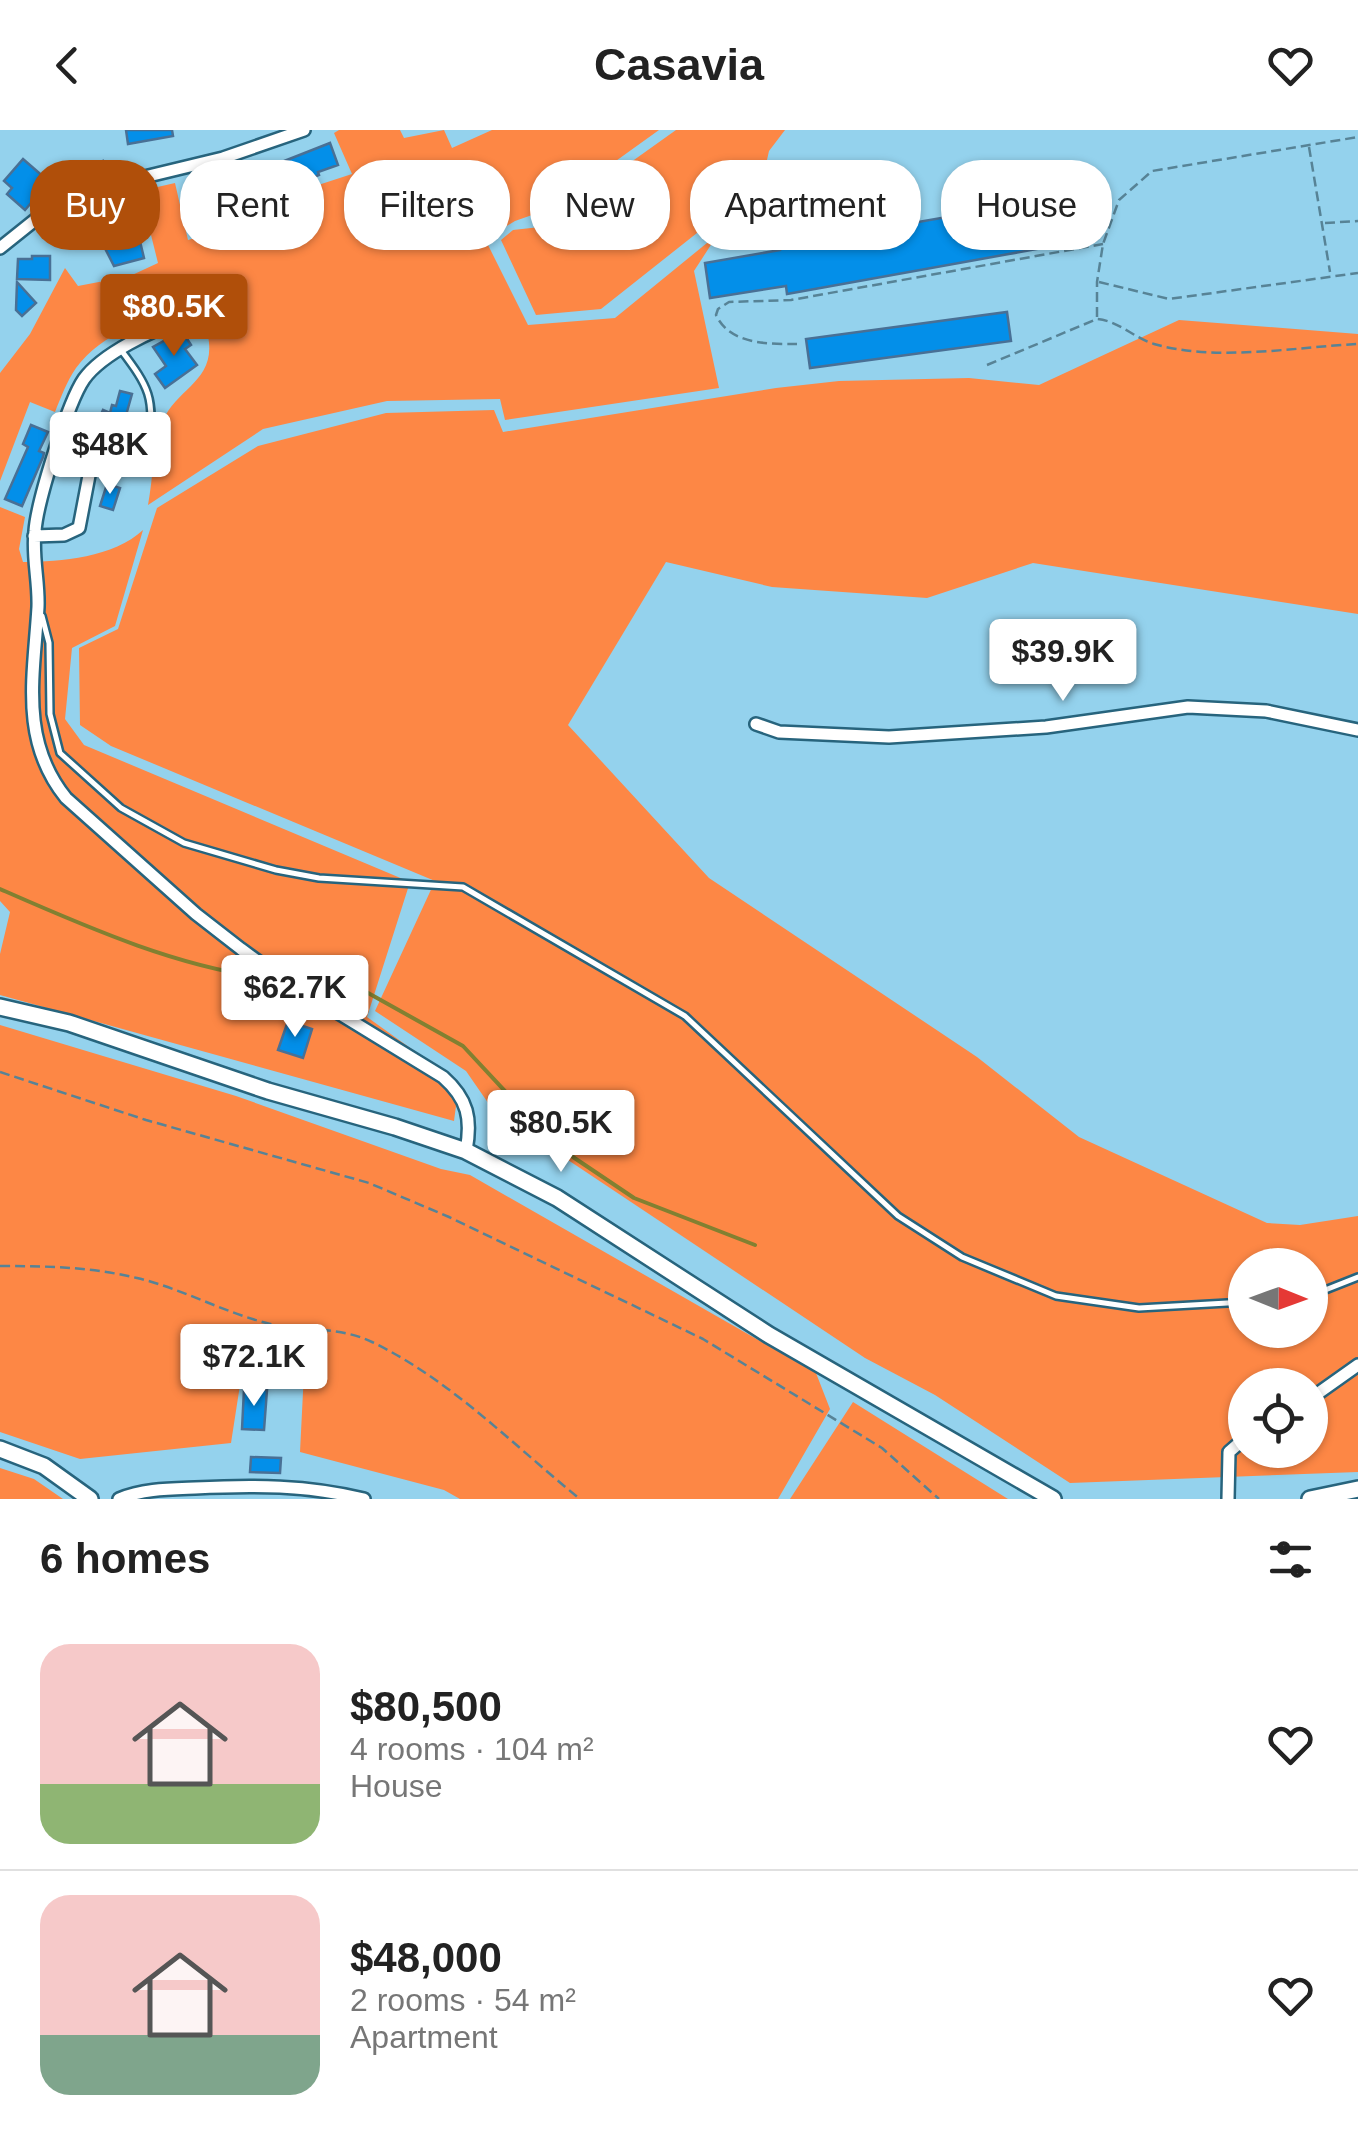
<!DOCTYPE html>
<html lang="en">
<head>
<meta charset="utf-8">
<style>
	body { margin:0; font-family:Helvetica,sans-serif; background:#f6f6f6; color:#222; height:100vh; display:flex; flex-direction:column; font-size:38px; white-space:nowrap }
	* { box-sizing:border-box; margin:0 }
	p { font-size:32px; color:#767676 }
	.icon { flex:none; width:55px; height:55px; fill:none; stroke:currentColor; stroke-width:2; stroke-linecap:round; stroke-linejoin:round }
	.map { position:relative; height:1369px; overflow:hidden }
	.side { display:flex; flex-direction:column; background:#fff; flex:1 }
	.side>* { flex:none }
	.guide { position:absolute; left:30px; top:30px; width:1300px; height:90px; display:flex; gap:20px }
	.needle { width:65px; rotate:91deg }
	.tools { position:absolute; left:1228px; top:1118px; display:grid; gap:20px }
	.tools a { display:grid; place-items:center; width:100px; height:100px; border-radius:50%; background:#fff; box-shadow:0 2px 8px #0004; font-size:50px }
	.price { position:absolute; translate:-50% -85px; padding:0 22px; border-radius:10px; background:#fff; color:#222; font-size:32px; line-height:65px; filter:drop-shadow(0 2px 5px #0008) }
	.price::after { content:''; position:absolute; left:50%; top:60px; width:30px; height:22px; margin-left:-15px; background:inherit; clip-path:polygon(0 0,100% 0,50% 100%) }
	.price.on { background:#b04f0a; color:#fff }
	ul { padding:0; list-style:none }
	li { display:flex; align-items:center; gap:30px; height:250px; padding:0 40px }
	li+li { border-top:2px solid #e0e0e0 }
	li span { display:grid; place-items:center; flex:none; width:280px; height:200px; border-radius:30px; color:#555 }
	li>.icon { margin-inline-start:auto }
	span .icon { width:120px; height:120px; fill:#fffc; stroke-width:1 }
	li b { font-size:42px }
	h2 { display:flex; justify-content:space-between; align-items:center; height:120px; padding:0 40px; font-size:42px }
	.chip { padding:0 35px; border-radius:40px; background:#fff; box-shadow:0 2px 8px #0004; font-size:35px; line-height:90px }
	.chip.on { background:#b04f0a; color:#fff }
	header { display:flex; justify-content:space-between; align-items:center; height:130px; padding:0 40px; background:#fff; font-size:45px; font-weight:700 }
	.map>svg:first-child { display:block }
	.green { fill:#fd8745; fill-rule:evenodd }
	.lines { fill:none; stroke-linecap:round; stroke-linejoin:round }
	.stream { stroke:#828031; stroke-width:4 }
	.building { fill:#038fe9; stroke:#497095; stroke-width:2.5 }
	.lane-casing { stroke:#27647d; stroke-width:10 }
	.street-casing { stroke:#27647d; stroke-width:16 }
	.secondary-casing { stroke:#27647d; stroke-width:20 }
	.path { stroke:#578396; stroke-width:2.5; stroke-dasharray:10 5; stroke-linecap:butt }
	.lane { stroke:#fff; stroke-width:5 }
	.street { stroke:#fff; stroke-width:11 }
	.secondary { stroke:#fff; stroke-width:15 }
</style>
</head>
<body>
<header><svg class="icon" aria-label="back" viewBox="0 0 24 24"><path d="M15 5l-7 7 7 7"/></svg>Casavia<svg class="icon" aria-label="heart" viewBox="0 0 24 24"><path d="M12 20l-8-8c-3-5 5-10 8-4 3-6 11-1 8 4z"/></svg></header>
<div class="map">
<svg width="1358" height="1369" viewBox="0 0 1358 1369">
	<rect width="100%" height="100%" fill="#94d2ed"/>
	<path class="green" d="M339,0H400L404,8L444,0L452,18L492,0H659L549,79L515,91L485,109L528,195L615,188L718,104L694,141L719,258L505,290L500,269L387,271L263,299L148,375C153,349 153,316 163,291C176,258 217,251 208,206C205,193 200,181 187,176C148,188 102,203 76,238C67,251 61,267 55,282L30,272L0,351V243L30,204L65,138L78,156L130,146L158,133L140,61L175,53L188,110L310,74L306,59L352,44L334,3Z
		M676,0H785L769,21L760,61L721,84L601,179L536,185L501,110L513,100L540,97Z
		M1179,190L1358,204V484L1033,433L927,468L772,457L666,432L568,595L709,748L977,927L1079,1007L1267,1093L1300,1095L1358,1086V1342L1070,1353L935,1265L865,1228L493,980L466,941L375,881L435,751L111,616L80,595L79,518L118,499L157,378L258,316L386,283L494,280L503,302L776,258L839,251L969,248L1039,255ZM1245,1135H1310V1200H1245ZM1245,1255H1310V1320H1245Z
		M0,377L25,387L19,419L23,432C61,432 114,427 143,400L115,496L72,518L65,589L84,615L410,752L367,887L459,953L454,991L0,865V824L10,782L0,771Z
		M0,895L236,966L441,1039L470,1045L816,1243L830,1279L778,1369H460L444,1360L300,1322L304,1242H242L231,1313L80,1329L0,1302Z
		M853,1272L1008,1369H790Z
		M0,1338L34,1349L63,1369H0Z"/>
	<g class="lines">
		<path class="stream" d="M0,759C82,795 185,841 274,848
			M294,850L352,854L463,916L530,988L573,1027L634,1068L755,1115"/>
	</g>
	<path class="building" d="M126,0H172L173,6L128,14Z
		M330,13L338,35L318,42L319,45L309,49L307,45L253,68L254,74L216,85L217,89L197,95L191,75L227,63L223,49L246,43V46Z
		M23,29L46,49L38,55L43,59L25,80L7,64L12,58L4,51Z
		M103,31L107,43L90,49L86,38Z
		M125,68L128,79L132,78L144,128L114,136L85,79Z
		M741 80a10 10 0 1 1 20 0a10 10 0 1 1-20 0Z
		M1028,73L1030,85L1075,77L1081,111L787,164L786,156L710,168L705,133L780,120L779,116Z
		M32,126H50V150L17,149L18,129H32Z
		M17,152L36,173L22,186L16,180Z
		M1007,182L1011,211L810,238L806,209Z
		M182,201L191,215L185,219L197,235L165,258L155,244L166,236L153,217Z
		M120,261L132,264L123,296L128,298L120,328L108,324L113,305L94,300L103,280L110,283L112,275L116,276Z
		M31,295L48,302L39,321L44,323L43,327L22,376L5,369L28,317L23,314Z
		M107,354L120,358L113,380L100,376Z
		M288,891L312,899L303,928L278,920Z
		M244,1259L267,1260L264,1300L242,1299Z
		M251,1327L281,1328L280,1343L250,1342Z"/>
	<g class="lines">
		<defs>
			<path id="lane" d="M121,220C149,257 155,268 149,315
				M42,486L49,513L50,584L60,623L121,678L184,713L276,740L319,748L463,757L685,886L898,1086L962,1127L1056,1166L1139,1178L1245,1172
				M1310,1166L1358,1147"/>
			<path id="street" d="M0,118L45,82L78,63L223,28L304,0
				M182,191C153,199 102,224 84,249C68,272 37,372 35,401C32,427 39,451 38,477C34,545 19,610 66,668L196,784L241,819L278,846L443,947C468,969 472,989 466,1021
				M34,406L64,405L79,398L95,314
				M756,594L779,602L889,607L1046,597L1188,577L1266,581L1358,600
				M1310,1269L1358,1235
				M119,1369C143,1359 169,1359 195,1358C253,1355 307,1355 364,1369
				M1228,1369L1229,1322L1245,1308"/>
			<path id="secondary" d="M0,877L69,893L268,961L395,997L466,1021L557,1068L769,1205L1053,1369
				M0,1319L44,1336L90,1369
				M1310,1369L1358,1359"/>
		</defs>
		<use href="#lane" class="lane-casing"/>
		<use href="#street" class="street-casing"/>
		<use href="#secondary" class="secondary-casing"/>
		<path class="path" d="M1309,17L1330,142
			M1325,93L1358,91
			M1099,152L1169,169L1358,143
			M1097,187V152L1103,114L1119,70L1152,41L1358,7
			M797,214C769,214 730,215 716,185L718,179L729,172L791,170L1103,114
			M987,235L1097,189C1119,191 1134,208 1154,214C1215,232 1296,217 1358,214
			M0,942L146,990L369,1053L449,1087L703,1209L882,1318L939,1369
			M0,1136C47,1136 91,1137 137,1148C184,1159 228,1185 275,1195C308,1201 341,1197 372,1212C451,1250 513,1315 580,1369"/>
		<use href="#lane" class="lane"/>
		<use href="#street" class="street"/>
		<use href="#secondary" class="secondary"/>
	</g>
</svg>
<div class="tools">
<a><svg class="needle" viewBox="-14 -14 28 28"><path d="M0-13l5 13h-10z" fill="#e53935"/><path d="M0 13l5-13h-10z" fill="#767676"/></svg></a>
<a><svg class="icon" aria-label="locate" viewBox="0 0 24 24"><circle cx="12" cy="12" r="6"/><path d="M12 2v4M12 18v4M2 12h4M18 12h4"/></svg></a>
</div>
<b class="price on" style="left:174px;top:229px">$80.5K</b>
<b class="price" style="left:110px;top:367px">$48K</b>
<b class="price" style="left:1063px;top:574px">$39.9K</b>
<b class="price" style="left:295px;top:910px">$62.7K</b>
<b class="price" style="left:561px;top:1045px">$80.5K</b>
<b class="price" style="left:254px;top:1279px">$72.1K</b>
<div class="guide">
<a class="chip on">Buy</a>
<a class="chip">Rent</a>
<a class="chip">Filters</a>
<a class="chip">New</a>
<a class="chip">Apartment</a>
<a class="chip">House</a>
</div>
</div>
<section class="side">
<h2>6 homes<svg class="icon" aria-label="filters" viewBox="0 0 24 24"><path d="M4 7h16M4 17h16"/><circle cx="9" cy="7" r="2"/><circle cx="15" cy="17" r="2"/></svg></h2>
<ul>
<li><span style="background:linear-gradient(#f6c9c9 70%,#8fb573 0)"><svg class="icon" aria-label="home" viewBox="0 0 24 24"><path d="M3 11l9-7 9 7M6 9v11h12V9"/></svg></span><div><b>$80,500</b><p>4 rooms · 104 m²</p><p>House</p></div><svg class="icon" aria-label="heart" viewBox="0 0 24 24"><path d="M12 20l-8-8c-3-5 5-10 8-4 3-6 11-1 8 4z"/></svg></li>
<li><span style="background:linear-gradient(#f6c9c9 70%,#7fa58c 0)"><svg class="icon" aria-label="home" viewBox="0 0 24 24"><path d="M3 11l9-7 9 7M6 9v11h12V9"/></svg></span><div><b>$48,000</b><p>2 rooms · 54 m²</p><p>Apartment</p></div><svg class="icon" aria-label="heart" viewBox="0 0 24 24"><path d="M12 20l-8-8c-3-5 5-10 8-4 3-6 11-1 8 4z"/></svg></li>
</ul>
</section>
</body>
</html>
